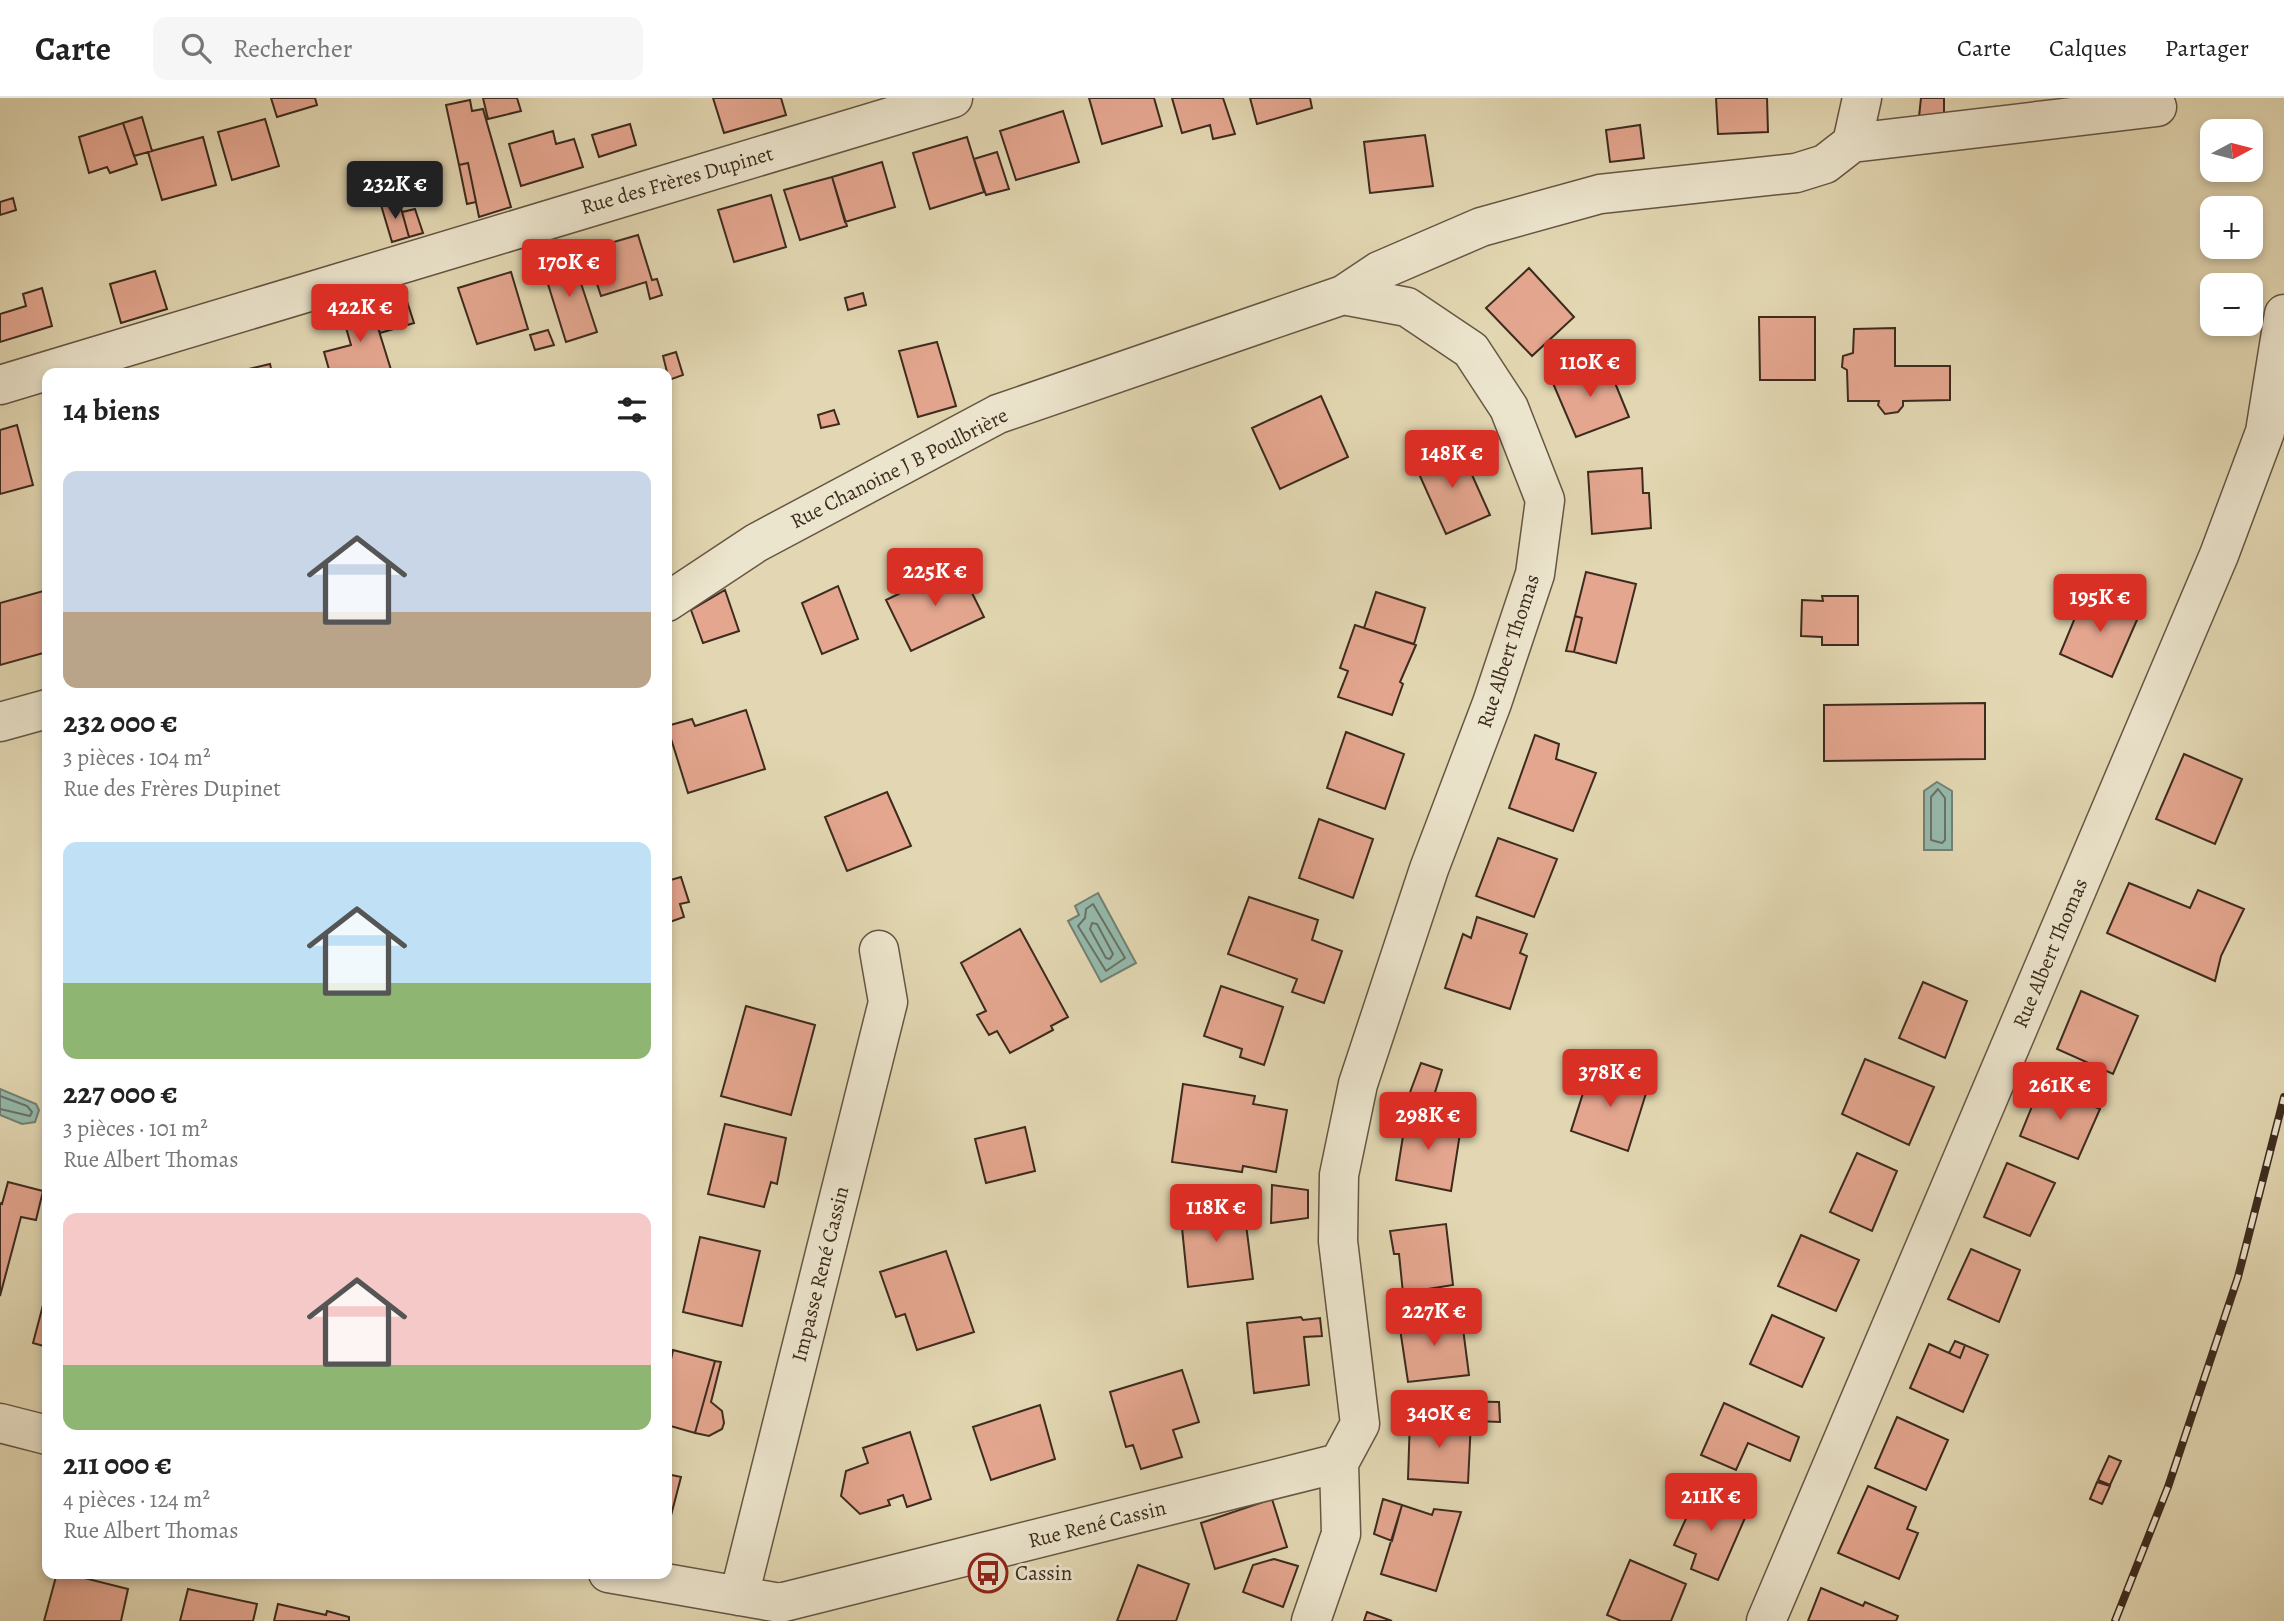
<!DOCTYPE html>
<html lang="fr">
<head>
<meta charset="utf-8">
<style>
	body { margin:0; font-family:Alegreya,serif; background:#f6f6f6; color:#222; height:100vh; display:flex; flex-direction:column; font-size:26px; white-space:nowrap }
	* { box-sizing:border-box; margin:0 }
	p { font-size:23px; color:#767676 }
	.icon { flex:none; width:38px; height:38px; fill:none; stroke:currentColor; stroke-width:2; stroke-linecap:round; stroke-linejoin:round }
	.map { position:relative; flex:1; overflow:hidden }
	.panel { position:absolute; left:42px; top:270px; width:630px; height:1211px; display:flex; flex-direction:column; background:#fff; border-radius:14px; box-shadow:0 4px 10px #0003 }
	.panel>* { flex:none }
	.needle { width:46px; rotate:83deg }
	.fabs { position:absolute; left:2200px; top:21px; display:grid; gap:14px }
	.fabs a { display:grid; place-items:center; width:63px; height:63px; border-radius:14px; background:#fff; box-shadow:0 4px 10px #0003; font-size:35px }
	.price { position:absolute; translate:-50% -60px; padding:0 16px; border-radius:7px; background:#d93025; color:#fff; font-size:23px; line-height:46px; filter:drop-shadow(0 2px 4px #0008) }
	.price::after { content:''; position:absolute; left:50%; top:42px; width:21px; height:16px; margin-left:-10px; background:inherit; clip-path:polygon(0 0,100% 0,50% 100%) }
	.price.on { background:#222; color:#fff }
	ul { padding:0; list-style:none }
	li { display:grid; align-content:center; gap:14px; height:371px; padding:0 21px }
	li span { display:grid; place-items:center; height:217px; border-radius:14px; color:#555 }
	li>.icon { margin-inline-start:auto }
	span .icon { width:126px; height:126px; fill:#fffc; stroke-width:1 }
	li b { font-size:30px }
	h2 { display:flex; justify-content:space-between; align-items:center; height:84px; padding:0 21px; font-size:30px }
	header { display:flex; align-items:center; gap:42px; box-sizing:border-box; height:98px; padding:0 35px; background:#fff; border-bottom:2px solid #e0e0e0 }
	header strong { font-size:33px }
	nav { display:flex; gap:38px; margin-inline-start:auto; font-size:24px }
	.search { width:490px; height:63px; background:#f6f6f6; display:flex; align-items:center; gap:18px; box-sizing:border-box; padding:0 24px; border-radius:14px; color:#767676; font-size:26px }
	.map>svg:first-child { display:block }
	.water { fill:#95baad; stroke:#728174; stroke-width:2 }
	.lines { fill:none; stroke-linecap:round; stroke-linejoin:round }
	.shore { stroke:#697266; stroke-width:2 }
	.building { fill:#e4a68f; stroke:#3d2b1e; stroke-width:2 }
	.minor-casing { stroke:#665643; stroke-width:41 }
	.minor { stroke:#ece5cd; stroke-width:38 }
	.rail-casing { stroke:#3d2b1e; stroke-width:8 }
	.rail { stroke:#ece5cd; stroke-width:5; stroke-dasharray:16; stroke-linecap:butt }
	.labels { text-anchor:middle; stroke-width:6; stroke-linejoin:round; paint-order:stroke }
	.street-label { font-size:21px; fill:#3d2b1e; stroke:#ece5cd }
	.poi-label { font-size:21px; fill:#3d2b1e; stroke:#ece5cd; text-anchor:start }
</style>
</head>
<body>
<header>
<strong>Carte</strong>
<div class="search"><svg class="icon" aria-label="search" viewBox="0 0 24 24"><circle cx="10" cy="10" r="6"/><path d="M15 15l6 6"/></svg>Rechercher</div>
<nav><a>Carte</a><a>Calques</a><a>Partager</a></nav>
</header>
<div class="map">
<svg width="2284" height="1523" viewBox="0 0 2284 1523">
	<rect width="100%" height="100%" fill="#e2d7b2"/>
	<filter id="stains"><feTurbulence type="fractalNoise" baseFrequency=".00286" numOctaves="4"/><feColorMatrix values="0 0 0 0 .2 0 0 0 0 .09 0 0 0 0 .02 0 0 0 .5 -.17"/></filter>
	<radialGradient id="worn" r=".72"><stop offset=".6" stop-color="#630" stop-opacity="0"/><stop offset="1" stop-color="#630" stop-opacity=".3"/></radialGradient>
	<path class="water" d="M1937,684L1952,693V752H1924V693Z
		M1098,795L1136,865L1101,884L1068,823L1079,817L1075,808Z
		M0,991L36,1006L39,1012L35,1024L22,1026L0,1017Z"/>
	<g class="lines">
		<path class="shore" d="M1938,691L1945,700V742L1942,745L1931,742V699Z
			M1093,806L1125,860L1106,873L1078,828L1085,820L1086,811Z
			M1092,825L1097,826L1113,856L1110,861L1106,860L1090,831Z
			M0,998L27,1008L32,1014L30,1018L0,1011"/>
	</g>
	<path class="building" d="M271,0H315L317,7L277,19Z
		M483,0H517L521,13L488,21Z
		M713,0H781L786,17L724,35Z
		M1089,0H1154L1162,28L1102,46Z
		M1172,0H1223L1235,36L1213,41L1210,27L1182,35Z
		M1250,0H1310L1312,10L1257,26Z
		M1716,0H1767L1768,34L1718,36Z
		M1921,0H1944V19H1919Z
		M470,2L472,13L483,11L511,109L479,119L468,65L459,67L446,7Z
		M1063,13L1079,64L1016,82L1000,33Z
		M142,19L152,53L134,58L123,25Z
		M265,21L279,68L232,82L218,34Z
		M123,25L137,66L110,75L107,69L89,75L79,39Z
		M630,26L636,47L599,59L592,37Z
		M1640,27L1644,60L1610,64L1606,32Z
		M553,33L556,46L574,41L583,69L521,88L509,46Z
		M1425,37L1433,88L1370,95L1364,44Z
		M203,39L216,87L162,102L148,54Z
		M967,39L984,94L930,111L913,55Z
		M997,54L1009,91L986,97L974,61Z
		M882,64L895,109L845,124L832,79Z
		M468,65L476,104L467,106L459,67Z
		M832,79L847,128L800,142L784,92Z
		M771,97L786,149L734,164L718,112Z
		M13,100L16,112L0,117V104Z
		M399,103L409,139L392,144L381,107Z
		M415,111L423,135L409,139L402,114Z
		M638,137L652,182L657,181L662,197L650,201L646,184L601,198L586,152Z
		M572,158L597,234L566,244L542,167Z
		M1529,170L1574,219L1532,258L1486,210Z
		M155,173L167,211L121,225L110,186Z
		M511,174L528,231L477,246L458,190Z
		M42,190L52,228L0,244V216L26,208L23,196Z
		M403,191L414,225L380,235L369,201Z
		M863,195L866,207L848,212L845,200Z
		M369,201L392,275H330L324,254L351,247L340,209Z
		M1759,219H1815V282H1760Z
		M1895,230V268H1950V302L1903,303V308L1898,314L1885,316L1878,307L1879,303H1848L1847,272L1842,269L1843,258L1853,255L1854,231Z
		M548,232L554,247L535,252L530,237Z
		M937,244L956,308L918,319L899,253Z
		M676,254L683,277L669,282L663,258Z
		M1601,262L1609,282L1613,280L1629,319L1576,339L1552,283Z
		M270,266L272,275H232Z
		M1321,298L1348,359L1280,391L1252,330Z
		M834,312L839,326L821,330L818,317Z
		M17,327L33,387L0,396V332Z
		M1459,348L1490,417L1446,436L1415,367Z
		M1642,370L1643,395H1649L1651,430L1592,436L1588,374Z
		M958,467L984,519L911,553L886,502Z
		M1586,474L1636,486L1616,565L1574,554L1582,520L1575,518Z
		M838,488L858,541L822,556L802,505Z
		M47,492V554L0,567V505Z
		M725,492L739,533L703,545L691,512Z
		M2086,493L2140,515L2112,579L2060,556Z
		M1376,494L1425,510L1414,546L1364,530Z
		M1822,498H1858V547H1822V539L1801,538L1802,502L1823,503Z
		M1575,518L1582,520L1574,554L1566,553Z
		M1355,527L1416,547L1400,584L1403,586L1392,617L1338,599L1348,573L1340,570Z
		M1985,605V661L1824,663V607Z
		M746,612L765,671L688,695L667,628L692,621L695,628Z
		M1346,634L1404,656L1385,711L1327,690Z
		M1535,637L1559,646L1556,661L1596,675L1573,733L1509,710Z
		M2184,656L2242,681L2215,746L2156,721Z
		M887,694L911,748L847,773L825,719Z
		M1319,721L1373,741L1353,800L1299,780Z
		M1498,740L1557,761L1534,819L1476,798Z
		M681,779L689,804L680,806L684,819L667,825V783Z
		M2129,785L2190,810L2198,792L2244,811L2221,858L2215,883L2107,835Z
		M1249,799L1318,822L1312,842L1342,853L1324,905L1292,894L1297,881L1228,856Z
		M1477,819L1527,836L1520,855L1527,858L1510,911L1445,890L1463,836L1471,840Z
		M1020,831L1068,919L1051,928L1053,932L1010,955L997,933L989,937L977,917L986,913L961,865Z
		M1923,884L1967,903L1945,960L1899,940Z
		M1221,888L1283,909L1264,967L1240,959L1242,951L1204,938Z
		M2081,893L2138,918L2113,976L2057,951Z
		M746,908L815,927L791,1017L721,998Z
		M1865,961L1934,989L1909,1047L1842,1016Z
		M1421,965L1442,972L1432,1004L1409,997Z
		M1591,970L1648,989L1628,1053L1571,1033Z
		M1183,986L1255,998L1253,1006L1287,1012L1276,1074L1243,1068L1242,1074L1172,1064Z
		M2041,986L2100,1011L2078,1061L2020,1038Z
		M1407,1013L1461,1029L1451,1093L1396,1082Z
		M725,1026L786,1040L777,1086L771,1084L764,1109L708,1096Z
		M1025,1029L1035,1073L986,1085L975,1041Z
		M1857,1055L1897,1073L1872,1133L1830,1114Z
		M2007,1065L2055,1085L2030,1138L1984,1119Z
		M8,1084L43,1093L36,1122L21,1119L0,1198V1105L2,1106Z
		M1272,1087L1308,1092V1120L1271,1125Z
		M1243,1103L1253,1181L1188,1189L1180,1110Z
		M1446,1126L1453,1187L1403,1195L1399,1156H1394L1390,1133Z
		M1801,1137L1859,1162L1836,1213L1778,1188Z
		M700,1139L760,1153L742,1228L683,1214Z
		M1971,1151L2020,1172L1999,1224L1948,1201Z
		M946,1153L974,1234L917,1252L905,1216L896,1219L880,1174Z
		M47,1192V1249L33,1245Z
		M1461,1215L1469,1277L1408,1284L1399,1224Z
		M1772,1217L1824,1240L1802,1289L1750,1266Z
		M1301,1219L1303,1222L1320,1220L1322,1238L1304,1239L1309,1287L1254,1295L1247,1225Z
		M1955,1243L1965,1247L1960,1260L1949,1255Z
		M1929,1246L1960,1260L1965,1247L1988,1257L1963,1314L1910,1290Z
		M673,1252L715,1263L695,1335L667,1327V1280Z
		M715,1263L721,1264L711,1304L722,1313L724,1325L722,1331L709,1338L695,1335Z
		M1182,1272L1199,1324L1173,1332L1182,1359L1141,1371L1133,1347L1126,1349L1110,1294Z
		M1452,1303L1499,1304L1500,1324L1450,1322Z
		M1724,1305L1799,1339L1790,1363L1748,1345L1736,1372L1701,1357Z
		M1040,1307L1055,1361L991,1382L973,1329Z
		M1897,1319L1948,1342L1926,1392L1875,1370Z
		M1410,1320L1471,1323L1468,1385L1408,1381Z
		M910,1334L931,1401L907,1409L903,1397L888,1402L890,1407L860,1416L841,1398L846,1373L868,1365L863,1350Z
		M2109,1358L2121,1363L2110,1387L2098,1382Z
		M667,1376L681,1379L667,1433Z
		M2097,1384L2110,1388L2102,1406L2090,1401Z
		M1868,1388L1916,1409L1907,1431L1918,1435L1899,1481L1838,1455Z
		M1699,1392L1748,1413L1718,1482L1691,1471L1696,1456L1674,1447Z
		M1272,1401L1287,1449L1215,1471L1201,1425Z
		M1383,1401L1402,1407L1392,1443L1374,1436Z
		M1402,1407L1432,1417L1434,1411L1461,1414L1436,1493L1381,1476Z
		M1274,1461L1298,1468L1283,1509L1243,1494L1253,1467Z
		M1630,1462L1686,1486L1671,1523H1621L1607,1517Z
		M1138,1467L1189,1486L1176,1523H1117Z
		M57,1475H83L84,1480L128,1491L121,1523H44Z
		M1821,1490L1863,1508L1865,1504L1898,1518L1896,1523H1808Z
		M188,1491L257,1506L253,1523H180Z
		M278,1506L326,1517L327,1513L349,1519V1523H274Z
		M1367,1514L1392,1523H1364Z"/>
	<g class="lines">
		<defs>
			<path id="minor" d="M1852,45L2157,9
				M0,287L953,0
				M667,504L756,445L998,316L1343,197
				M0,624L47,611
				M0,1325L47,1337
				M608,1475L780,1505L1339,1365
				M739,1498L888,904L879,852
				M1311,1523L1341,1436L1339,1365L1360,1326L1338,1143L1339,1077L1358,986L1429,771L1492,605L1535,476L1545,402L1509,310L1471,252L1407,209L1343,197L1379,173L1481,129L1600,96L1796,75L1825,66L1852,45L1862,0
				M1766,1523L2219,457L2265,334L2284,216"/>
		</defs>
		<use href="#minor" class="minor-casing"/>
		<use href="#minor" class="minor"/>
		<defs>
			<path id="rail" d="M2115,1523L2168,1389L2238,1179L2284,999"/>
		</defs>
		<use href="#rail" class="rail-casing"/>
		<use href="#rail" class="rail"/>
	</g>
	<defs>
		<symbol id="bus-ring" viewBox="-11 -11 22 22"><circle r="9.5" fill="#ece5cd" stroke="#8f2418" stroke-width="1.5"/><path d="M-5-6H5V4H4V6H2V4H-2V6H-4V4H-5ZM-3.5-4V0h7V-4ZM-3.5 1.2v1.5H-2V1.2ZM2 1.2v1.5H3.5V1.2Z" fill="#8f2418"/></symbol>
	</defs>
	<g fill-rule="evenodd">
		<use href="#bus-ring" x="966" y="1453" width="44" height="44"/>
	</g>
	<g class="labels">
		<g class="street-label">
			<text transform="translate(677 82) rotate(-16)" y="7">Rue des Frères Dupinet</text>
			<text transform="translate(899 370) rotate(-27)" y="7">Rue Chanoine J B Poulbrière</text>
			<text transform="translate(1508 553) rotate(-72)" y="7">Rue Albert Thomas</text>
			<text transform="translate(2050 855) rotate(-67)" y="7">Rue Albert Thomas</text>
			<text transform="translate(820 1176) rotate(-76)" y="7">Impasse René Cassin</text>
			<text transform="translate(1097 1426) rotate(-14)" y="7">Rue René Cassin</text>
		</g>
		<g class="poi-label">
			<text x="1015" y="1482">Cassin</text>
		</g>
	</g>
	<rect width="100%" height="100%" filter="url(#stains)"/>
	<rect width="100%" height="100%" fill="url(#worn)"/>
</svg>
<div class="fabs">
<a><svg class="needle" viewBox="-14 -14 28 28"><path d="M0-13l5 13h-10z" fill="#e53935"/><path d="M0 13l5-13h-10z" fill="#767676"/></svg></a>
<a>+</a>
<a>−</a>
</div>
<b class="price on" style="left:395px;top:123px">232K €</b>
<b class="price" style="left:569px;top:201px">170K €</b>
<b class="price" style="left:360px;top:246px">422K €</b>
<b class="price" style="left:1590px;top:301px">110K €</b>
<b class="price" style="left:1452px;top:392px">148K €</b>
<b class="price" style="left:935px;top:510px">225K €</b>
<b class="price" style="left:2100px;top:536px">195K €</b>
<b class="price" style="left:1610px;top:1011px">378K €</b>
<b class="price" style="left:2060px;top:1024px">261K €</b>
<b class="price" style="left:1428px;top:1054px">298K €</b>
<b class="price" style="left:1216px;top:1146px">118K €</b>
<b class="price" style="left:1434px;top:1250px">227K €</b>
<b class="price" style="left:1439px;top:1352px">340K €</b>
<b class="price" style="left:1711px;top:1435px">211K €</b>
<section class="panel">
<h2>14 biens<svg class="icon" aria-label="filters" viewBox="0 0 24 24"><path d="M4 7h16M4 17h16"/><circle cx="9" cy="7" r="2"/><circle cx="15" cy="17" r="2"/></svg></h2>
<ul>
<li><span style="background:linear-gradient(#c9d6e8 65%,#b9a48a 0)"><svg class="icon" aria-label="home" viewBox="0 0 24 24"><path d="M3 11l9-7 9 7M6 9v11h12V9"/></svg></span><div><b>232 000 €</b><p>3 pièces · 104 m²</p><p>Rue des Frères Dupinet</p></div></li>
<li><span style="background:linear-gradient(#bfe0f5 65%,#8fb573 0)"><svg class="icon" aria-label="home" viewBox="0 0 24 24"><path d="M3 11l9-7 9 7M6 9v11h12V9"/></svg></span><div><b>227 000 €</b><p>3 pièces · 101 m²</p><p>Rue Albert Thomas</p></div></li>
<li><span style="background:linear-gradient(#f6c9c9 70%,#8fb573 0)"><svg class="icon" aria-label="home" viewBox="0 0 24 24"><path d="M3 11l9-7 9 7M6 9v11h12V9"/></svg></span><div><b>211 000 €</b><p>4 pièces · 124 m²</p><p>Rue Albert Thomas</p></div></li>
</ul>
</section>
</div>
</body>
</html>
